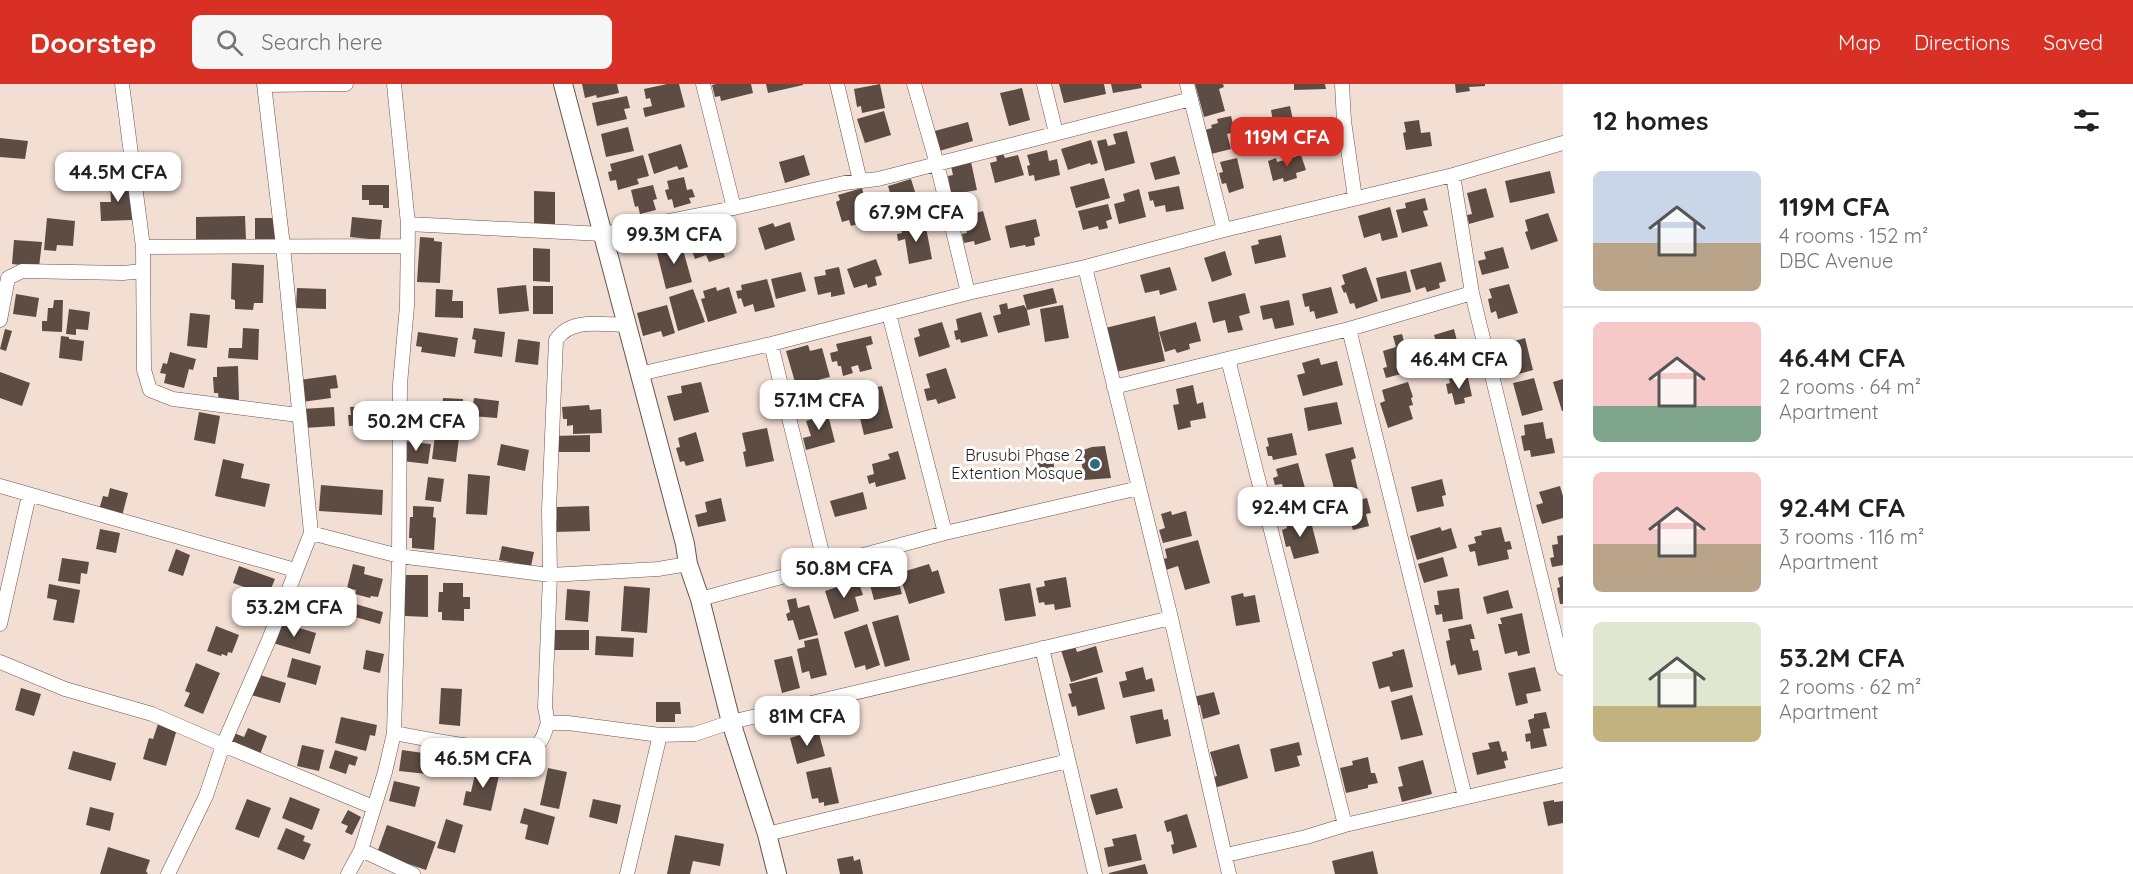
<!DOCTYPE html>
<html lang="en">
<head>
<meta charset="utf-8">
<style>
	body { margin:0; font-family:Quicksand,sans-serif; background:#f6f6f6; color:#222; height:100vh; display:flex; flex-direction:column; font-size:22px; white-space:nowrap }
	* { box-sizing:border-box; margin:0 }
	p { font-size:20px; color:#767676 }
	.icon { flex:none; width:33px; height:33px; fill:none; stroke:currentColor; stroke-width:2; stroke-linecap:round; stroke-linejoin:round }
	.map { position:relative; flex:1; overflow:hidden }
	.drawer { display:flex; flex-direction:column; background:#fff; width:570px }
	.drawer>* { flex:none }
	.price { position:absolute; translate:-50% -51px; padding:0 14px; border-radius:12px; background:#fff; color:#222; font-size:20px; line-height:39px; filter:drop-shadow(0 2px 3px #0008) }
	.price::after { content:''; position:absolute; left:50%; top:36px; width:18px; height:14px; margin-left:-9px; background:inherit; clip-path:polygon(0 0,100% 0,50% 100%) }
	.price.selected { background:#d93025; color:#fff }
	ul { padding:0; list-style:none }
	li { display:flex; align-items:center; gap:18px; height:150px; padding:0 30px }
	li+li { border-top:2px solid #e0e0e0 }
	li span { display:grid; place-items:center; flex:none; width:168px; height:120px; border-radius:9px; color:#555 }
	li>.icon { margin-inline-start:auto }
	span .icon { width:72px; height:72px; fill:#fffc; stroke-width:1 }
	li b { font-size:26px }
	h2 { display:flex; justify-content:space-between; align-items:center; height:72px; padding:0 30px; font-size:26px }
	header { display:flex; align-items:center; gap:36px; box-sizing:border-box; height:84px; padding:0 30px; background:#d93025; color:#fff }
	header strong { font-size:28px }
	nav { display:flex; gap:33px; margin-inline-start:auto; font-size:21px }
	.search { width:420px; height:54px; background:#f6f6f6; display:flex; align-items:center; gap:15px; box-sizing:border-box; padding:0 21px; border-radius:9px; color:#767676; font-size:22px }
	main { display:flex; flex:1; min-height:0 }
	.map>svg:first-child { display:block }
	.building { fill:#5d4c44 }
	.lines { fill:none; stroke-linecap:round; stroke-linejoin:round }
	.minor-casing { stroke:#66554d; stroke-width:15 }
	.tertiary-casing { stroke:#66554d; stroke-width:20 }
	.minor { stroke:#fff; stroke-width:14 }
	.tertiary { stroke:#fff; stroke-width:18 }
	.poi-dot { fill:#316b83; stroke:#fff; stroke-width:2 }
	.labels { text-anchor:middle; stroke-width:6; stroke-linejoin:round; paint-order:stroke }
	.poi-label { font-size:16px; fill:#241d1a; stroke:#fff; text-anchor:end }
</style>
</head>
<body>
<header>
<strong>Doorstep</strong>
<div class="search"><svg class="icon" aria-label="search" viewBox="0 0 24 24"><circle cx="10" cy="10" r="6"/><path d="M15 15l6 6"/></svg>Search here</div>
<nav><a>Map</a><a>Directions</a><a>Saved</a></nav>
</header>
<main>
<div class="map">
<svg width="1563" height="790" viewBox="0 0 1563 790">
	<rect width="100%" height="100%" fill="#f2ded3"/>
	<path class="building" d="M582,0H617L619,9L597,14L596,11L585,14Z
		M667,0H679L685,23L645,33L643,24L652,22L650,14L646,15L644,5Z
		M716,0H751L753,9L721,17L720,12L715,13L712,1Z
		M766,0H803V1L768,9Z
		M880,0L885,24L862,29L861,22L857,23L854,5Z
		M1059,0H1104L1106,10L1064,19Z
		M1111,0H1141L1142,4L1113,9Z
		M1195,0H1223L1224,3L1219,5L1225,27L1204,33Z
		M1294,0H1325L1326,5L1294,6Z
		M1455,0H1485V2L1469,3L1470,7L1456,9Z
		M1022,4L1030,36L1009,42L1000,9Z
		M627,12L630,24L624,25L627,35L597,42L592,19Z
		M1290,22L1296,50L1269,56L1265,39L1273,37L1271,26Z
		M884,27L891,51L865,59L857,35Z
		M1231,32L1235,48L1227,50L1231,65L1211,70L1205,46L1212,44L1211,41L1218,39L1217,35Z
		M1419,36L1421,49L1430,48L1432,62L1406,66L1403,49L1406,48L1404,38Z
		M968,38L973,57L936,68L931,48Z
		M628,43L634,67L606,73L601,50Z
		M1127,47L1135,79L1105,87L1097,57L1106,55L1108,62L1116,60L1113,50Z
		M0,54L28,57L25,75L0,73Z
		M1091,56L1098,79L1091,81L1090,79L1068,86L1061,65Z
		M681,60L688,83L679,86L677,82L654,90L648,70Z
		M1047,66L1049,77L1057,75L1060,91L1035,97L1034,91L1029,92L1027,82L1030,81L1027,71Z
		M1003,70L1005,74L1018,71L1024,91L995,99L990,79L997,77L996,72Z
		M643,71L649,92L637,95L639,100L618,106L616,96L610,97L608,88L612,87L610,80Z
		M804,71L810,91L785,99L779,78Z
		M1301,71L1306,86L1296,89L1297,94L1284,98L1283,94L1273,97L1268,77L1276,74L1277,78Z
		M1175,72L1180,90L1155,96L1150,79Z
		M1237,74L1244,104L1229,109L1226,99L1222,100L1219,89L1223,88L1220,78Z
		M971,78L977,106L951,111L948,92L953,91L951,82Z
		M1550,87L1555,109L1510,119L1505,97Z
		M684,93L687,106L692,105L695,113L689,114L691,119L674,124L672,115L668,116L665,106L669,105L667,97Z
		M1104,94L1110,114L1076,124L1070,103Z
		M911,95L920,124L907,127L910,135L891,140L886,122L893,120L888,102Z
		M131,97L133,136L101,137L100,118H111L110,98Z
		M362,101H389V124H383V121H369V116H362Z
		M653,101L657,115L653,116L656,126L640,130L638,122L635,123L631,106Z
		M1179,102L1184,125L1166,128L1165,121L1155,123L1153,116L1150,117L1148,108Z
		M862,104L869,130L859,132L861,139L851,142L849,136L842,138L836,118L840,116L838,111Z
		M1486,104L1494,133L1469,140L1467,131L1472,130L1467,109Z
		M1139,105L1146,133L1119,140L1114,120L1125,117L1123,110Z
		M534,107L555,108V141H534Z
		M1425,114L1428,126L1423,127L1428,142L1402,149L1396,126L1406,124L1405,119Z
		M1108,120L1112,135L1106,137L1108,144L1099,146L1098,142L1083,146L1078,127Z
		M1390,123L1398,153L1382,157L1380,149L1364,154L1358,132Z
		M983,127L991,156L975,161L974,157L964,159L962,150L967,149L962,133Z
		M1548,129L1558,157L1531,166L1525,148L1528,147L1525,136Z
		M245,132L246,156H196V133Z
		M352,133L382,136L380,156L350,153Z
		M47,134L75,137L73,162L57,161L56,167L44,166Z
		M255,134H276V158H255Z
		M1036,135L1040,152L1034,154L1035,161L1026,163L1025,161L1010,164L1005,142Z
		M790,138L795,156L765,166L758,144L773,139L775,143Z
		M925,138L932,175L909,180L905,155L898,157L897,150L902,149L901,143Z
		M714,142L725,173L709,178L706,171L695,175L688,156L695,153L694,149Z
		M1281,151L1286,173L1255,180L1251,162L1259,160L1258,156Z
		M420,153L434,154V157L442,158L440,199L417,198Z
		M674,155L676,163L682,162L692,198L666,205L657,169L665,167L663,158Z
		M14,156L42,158L39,183L12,180Z
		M1503,163L1509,184L1482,191L1478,177L1486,175L1484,168Z
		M533,164L550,165V198L533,197Z
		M1225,167L1232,191L1212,198L1204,174Z
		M876,175L882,191L875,193L877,201L868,204L867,200L854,204L847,185Z
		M1441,178L1446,197L1439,199L1440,204L1427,208L1425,203L1416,206L1410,186Z
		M232,179L264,181L263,219H254L253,226L235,225V216L231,215Z
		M839,183L845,210L831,213V208L818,211L814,193L826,191L825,186Z
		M1170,183L1177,206L1160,211L1159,206L1145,209L1140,191Z
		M1366,183L1378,217L1356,225L1354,219L1350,220L1346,208L1344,209L1341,202L1345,200L1342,191Z
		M1406,187L1411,208L1381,215L1376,194Z
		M801,188L806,207L776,215L771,195Z
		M767,195L775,223L755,228L753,220L744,223L741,214L738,215L736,207L742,206L741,201Z
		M1509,200L1518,229L1498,235L1496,227L1491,229L1488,215L1492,214L1489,205Z
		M526,201L529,227L499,230L497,204Z
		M533,202H553V230H533Z
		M716,203L717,207L729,203L737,229L708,238L701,215L705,214L703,207Z
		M1331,203L1338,229L1316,235L1314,227L1310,228L1309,222L1305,223L1302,210Z
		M297,204L326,205V225L296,224Z
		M1053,204L1057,219L1027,226L1030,241L998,249L993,232L1001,230L999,221L1007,219L1008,225L1024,221L1027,226L1023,211Z
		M436,205L453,206L452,217H463V234L435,233Z
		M693,205L705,238L678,247L669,213Z
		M1245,209L1250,229L1239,232L1243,246L1228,249L1225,236L1213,239L1208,218Z
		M16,210L39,214L36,233L13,230Z
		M54,216H63L62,248L42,247V237H47L48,224H53Z
		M1289,216L1294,241L1275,245L1272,234L1263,236L1260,222Z
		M667,221L675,249L663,253L661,247L643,252L637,229Z
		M1063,221L1069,254L1045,258L1040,225Z
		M69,225L90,228L88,246L76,245V251L66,250Z
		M981,228L988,252L961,259L960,255L956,256L954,247L958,246L956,235Z
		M190,229L210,231L207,264L187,262Z
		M1155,232L1165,277L1116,288L1105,244Z
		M942,238L950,263L919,273L914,254L920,252L918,245Z
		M1196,238L1201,257L1189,260L1190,265L1177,269L1175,265L1165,268L1159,248Z
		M243,244L259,245L258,276L228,274L229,264H242Z
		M474,244L505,248L502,273L474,269L476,256L472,255Z
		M5,245L12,247L6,267L0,265Z
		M1454,245L1462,277L1446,282L1440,260L1437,261L1434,251Z
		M418,248L458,254L455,273L421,268L422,263L416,262Z
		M1402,250L1412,287L1386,294L1383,284L1387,283L1383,267L1396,263L1393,252Z
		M61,252L69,253V255L84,257L82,277L59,274Z
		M871,252L873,260L866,262L872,285L860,288L858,281L851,283L853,289L843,292L841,282H838L837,277L832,278L830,269L838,267L836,260Z
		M1525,254L1533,286L1507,293L1501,270L1514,266L1511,258Z
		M518,255L540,258L538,281L515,278Z
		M808,261L810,267L822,264L830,293L818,296L820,304L805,308L803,303L797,305L786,267Z
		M170,268L196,275L193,286L189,285L184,304L164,299L166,290L160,289L163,279L167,280Z
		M1319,274L1321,281L1337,277L1343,301L1303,312L1297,291L1305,289L1302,279Z
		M238,282L239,316L219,317L218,309H214L213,293H217V283Z
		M946,284L956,314L938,320L936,315L927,317L924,305L930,304L926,290Z
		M0,288L30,299L22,322L0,314Z
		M336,291L338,304L330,305L331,314L302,318L299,296Z
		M1460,292V296L1468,294L1472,312L1464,314L1465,319L1455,321L1452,309L1448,310L1446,300L1450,299L1449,295Z
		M1534,294L1543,326L1522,332L1513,299Z
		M1563,295V327H1562L1553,298Z
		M701,298L709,328L674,337L667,312L682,309L681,302Z
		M1408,298L1413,313L1411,314L1413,321L1409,322L1413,335L1388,344L1380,319L1385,317L1382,306Z
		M1193,301L1197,320L1203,318L1206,334L1190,337L1191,343L1178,346L1173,321L1179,320L1176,305Z
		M882,302L893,344L864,351L854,308Z
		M443,314L463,315V339L442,338Z
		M474,314L499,317L497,334L471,332Z
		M420,318L422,342L403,343L401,320Z
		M1337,318L1342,340L1308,347L1304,324Z
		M589,321L590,326L601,325L602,349L573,350V341L567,342V335H563L562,323Z
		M377,322L379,340L349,342L348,331H351L350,323Z
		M334,323L335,342L304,344L302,325Z
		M827,327L835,358L806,366L803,354L811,352L806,337L812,335L811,331Z
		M199,328L220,332L215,360L194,356Z
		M1543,338L1546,355L1552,354L1555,369L1531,373L1530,366L1524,367L1521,352L1525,351L1524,341Z
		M767,344L774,377L746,383L743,368L746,367L742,349Z
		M696,348L704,377L686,382L684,377L680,378L676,364L680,363L678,354Z
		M1292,349L1297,371L1273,376L1272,372H1268L1266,363L1269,362L1267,354Z
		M435,351L459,354L456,378L432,375Z
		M590,351V368H553V352Z
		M404,357L431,360L428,380L402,377Z
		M501,360L529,366L525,387L497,381Z
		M1105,362L1111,394L1084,396L1080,367L1092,363Z
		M1353,363L1356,374L1351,376L1358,406L1336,412L1325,370Z
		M898,367L906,395L876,403L875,398L869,400L867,392L874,390L872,380L890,375L888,370Z
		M1052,369L1055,389L1039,392L1036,371Z
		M223,375L244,380L241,394L270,400L265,423L215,412Z
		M1298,379L1310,422L1286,429L1284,420L1280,421L1277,413L1285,411L1282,400L1275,401L1273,394L1278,392L1276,385Z
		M468,390L490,392L487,431L466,430Z
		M428,393L444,395L441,418L425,416Z
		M1442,395L1446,411L1442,412L1444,422L1417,428L1411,403Z
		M321,401L383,406L382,431L319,427Z
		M1560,402L1563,412V434L1542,440L1536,421L1543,419L1539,408Z
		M110,404L128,409L121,436L98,429L103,412L108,413Z
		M863,408L867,425L835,433L830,417Z
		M721,414L726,437L698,443L695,431L707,428L705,418Z
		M1367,414L1371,429L1366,430L1369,442L1353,446L1350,437L1347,438L1343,420Z
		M413,422L434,423L433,433L436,434L434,466L412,464V454H409L410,433H413Z
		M589,422L590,447L554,448V437H557V423Z
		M1171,427L1172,431L1186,427L1192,452L1163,459L1159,446L1165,444L1161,430Z
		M1294,434L1295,438L1310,434L1319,469L1294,475L1290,462L1286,463L1282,446L1287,444L1285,436Z
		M1440,443L1442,447L1451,444L1457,464L1417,476L1410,452Z
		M1501,443L1505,458L1510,457L1512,465L1507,466L1509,475L1478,482L1475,467L1470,468L1468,461L1476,459L1474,453L1482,451L1481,447Z
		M100,445L120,449L116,469L96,465Z
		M1563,451V481L1552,483L1550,474L1554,473L1552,461L1558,460L1557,452Z
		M1198,456L1210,499L1185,506L1178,482L1166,486L1163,475L1167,474L1165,465Z
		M502,462L534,468L531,482L499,476Z
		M176,465L190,471L183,492L168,487Z
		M1443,473L1448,492L1424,499L1418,480Z
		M62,474L89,478L87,490L81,489L80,500L58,497Z
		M353,480L365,483L364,490L383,495L378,513L371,512L370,514L355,510L356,506L347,504Z
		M929,480L932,488L938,486L945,509L909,520L899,489Z
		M239,482L275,495L268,512L233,499Z
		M895,486L902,510L874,516L868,493Z
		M405,491H428V533L405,532Z
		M1563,492V520H1560L1557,504L1560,503L1558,494Z
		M1066,493L1071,523L1055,526L1054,520L1045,521L1044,518L1039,519L1036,504L1045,502L1044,497Z
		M858,496L863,511L855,513L859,527L834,535L825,507Z
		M443,499H463V513H470V525H464V537L442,536V528H438L439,508H443Z
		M1030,499L1036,532L1005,537L999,505Z
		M49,500L80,506L74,539L53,536L57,516L47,514Z
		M624,502L650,504L647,549L621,547Z
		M1459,504L1463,535L1443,538L1442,530L1436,531L1434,521H1439L1437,507Z
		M567,505L590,507L588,538L565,536Z
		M1508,506L1513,524L1487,530L1483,513Z
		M1243,509L1244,513L1255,511L1260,538L1236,542L1231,512Z
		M299,512L321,515L317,538L295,535Z
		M796,514L798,524L809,521L818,551L799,556L793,536L788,537L786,530L790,528L787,516Z
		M352,519L383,528L380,540L348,531Z
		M1522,529L1530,569L1518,572L1517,567L1505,570L1498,540H1502L1500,534Z
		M898,531L910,576L885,583L872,538Z
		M279,538L316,549L310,570L273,559Z
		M867,540L880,581L866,586L865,581L855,584L844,548Z
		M1471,540L1475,555H1470L1473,567L1478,566L1482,586L1458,591L1455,580L1451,582L1446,557L1450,556L1448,545Z
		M216,542L239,551L232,569L228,568L227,572L222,570L221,572L207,567Z
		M549,546H589V566H549Z
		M596,552L634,554L633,573L595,571Z
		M818,554L827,591L811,595L809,587L802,589L797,565L805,563L804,557Z
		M1075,562L1077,568L1096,562L1103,588L1071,598L1061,566Z
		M1404,565L1413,603L1391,608L1389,602L1379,605L1372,578L1393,572L1392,568Z
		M366,566L384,570L380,589L363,585Z
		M792,572L800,604L782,609L774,576Z
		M292,574L321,582L316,601L287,593Z
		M196,579L220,589L203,630L184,622L190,609L185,607Z
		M1143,583L1146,596L1152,594L1155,607L1123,614L1119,598L1127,596L1125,588Z
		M1535,583L1541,607L1526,610L1528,619L1516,622L1508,589Z
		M257,590L286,599L280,619L251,611Z
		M1097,593L1105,625L1078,632L1076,622L1072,623L1068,610L1072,609L1069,600Z
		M21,604L41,610L34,632L15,626Z
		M441,604L462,605L460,642L439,640Z
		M1214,608L1220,630L1203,635L1200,621L1195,622L1193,613Z
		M1412,611L1423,651L1401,656L1391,617Z
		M656,618H680L681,630H675V638H656Z
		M1162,625L1164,636L1168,635L1171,652L1136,660L1130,632Z
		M1546,628L1550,644L1543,645L1547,662L1531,665L1530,657L1526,658L1525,650L1531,649L1528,636L1534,634V630Z
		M341,633L377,641L375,652L370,651L366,667L335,659Z
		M158,640L177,645L166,682L143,675L149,654L153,655Z
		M248,644L267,652L259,673L229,661L234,649L244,653Z
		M818,646L825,672L797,680L790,654Z
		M1499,657L1502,668L1506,667L1508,676L1504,677L1506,684L1477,691L1472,669L1490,665L1488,659Z
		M1299,658L1302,671L1297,672L1300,682L1275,688L1270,665Z
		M1239,660L1248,694L1214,704L1211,694L1217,692L1210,668Z
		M302,661L324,666L319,687L297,682Z
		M335,666L358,673L355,682L349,680L346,690L329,684Z
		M402,666L430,670L427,690L399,687Z
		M73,667L116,679L111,697L68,685Z
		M1368,673L1371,689H1375L1378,699L1368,701V704L1346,709L1340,684L1353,681L1352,677Z
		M1423,676L1432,710L1402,718L1398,703L1403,702L1398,683Z
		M477,682L500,687L491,727L463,721L466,707L471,708Z
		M831,683L839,719L824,722V718L819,719L818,714L812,715L806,688Z
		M548,684L567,688L559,725L540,721Z
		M394,697L420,703L415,723L389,717Z
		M1117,704L1123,724L1096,731L1090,711Z
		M290,713L320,725L312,746L282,734Z
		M247,715L271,724L259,754L235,745Z
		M593,715L621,721L617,740L589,733Z
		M1554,716V718L1563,717V739L1548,742L1543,718Z
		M90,723L114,729L110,747L86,741Z
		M524,724L555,733L548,761L525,755L528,741L520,739Z
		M348,726L361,733L352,751L345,748L348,742L341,739Z
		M1187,730L1197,763L1173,770L1171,761L1174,760L1171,747L1167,748L1164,737Z
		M446,735L463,741L455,769L437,764Z
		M387,741L436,758L426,786L377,769Z
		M286,744L305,752L303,757L311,760L304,776L277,765Z
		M1136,750L1142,776L1108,783L1104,764L1114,762L1112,755Z
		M675,751L724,760L720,782L693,777L690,790H667Z
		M108,763L150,776L146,787L148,790H100Z
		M1373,767L1378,790H1335L1332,777Z
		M853,772L854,777L860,775L863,790H840L837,775Z
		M1145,780L1148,790H1109V789Z"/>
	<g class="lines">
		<defs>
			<path id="minor" d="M122,0L143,163L144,286L150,306L173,315L298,331
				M703,0L734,124
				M837,0L860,97
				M914,0L937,80L968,209
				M1044,0L1056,49
				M1187,0L1224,146
				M1342,0L1344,37L1355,114
				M264,1L346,0
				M1453,91L1472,209L1563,584
				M408,140L603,150L734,124L844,99L878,95L1191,15
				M143,163L408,162
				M1085,183L1171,534L1229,790
				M889,230L945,449
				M0,236L8,194L22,187L123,189L143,187
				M1349,245L1465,713
				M771,260L825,481
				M1228,275L1345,741
				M639,290L771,260L968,209L1085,183L1224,146L1453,91L1563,59
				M1114,303L1349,245L1472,209
				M0,402L295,486
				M311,449L399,472L550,491L658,485L688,480
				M700,515L945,449L1139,404
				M0,540L29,411
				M1042,564L1095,790
				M0,578L65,605L152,630L223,661L373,723
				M548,639L545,623L550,491L549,426L556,256C571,233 602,241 627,241
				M394,649C421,654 518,675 538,660C544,655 545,646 548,639H568L660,651L695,650L731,638L1171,534
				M767,750L1068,677
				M361,766L413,790
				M1226,771L1306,753L1345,741L1563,691
				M168,790L206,712L223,661L268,558L311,449L283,162L264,0
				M348,790L361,766L385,688L394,649L399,472L400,300L407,222L408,140L394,0
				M627,790L660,651"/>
			<path id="tertiary" d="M563,0L685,460L688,480L700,515L731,638L767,750L777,790"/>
		</defs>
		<use href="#minor" class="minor-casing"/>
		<use href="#tertiary" class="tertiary-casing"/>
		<use href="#minor" class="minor"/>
		<use href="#tertiary" class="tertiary"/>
	</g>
	<circle class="poi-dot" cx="1095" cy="380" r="6"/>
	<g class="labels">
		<g class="poi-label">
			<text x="1083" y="377">Brusubi Phase 2<tspan x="1083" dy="18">Extention Mosque</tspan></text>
		</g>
	</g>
</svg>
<b class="price selected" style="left:1287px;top:84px">119M CFA</b>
<b class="price" style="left:118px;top:119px">44.5M CFA</b>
<b class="price" style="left:916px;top:159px">67.9M CFA</b>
<b class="price" style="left:674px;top:181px">99.3M CFA</b>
<b class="price" style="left:1459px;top:306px">46.4M CFA</b>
<b class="price" style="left:819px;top:347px">57.1M CFA</b>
<b class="price" style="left:416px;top:368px">50.2M CFA</b>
<b class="price" style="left:1300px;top:454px">92.4M CFA</b>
<b class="price" style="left:844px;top:515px">50.8M CFA</b>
<b class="price" style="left:294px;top:554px">53.2M CFA</b>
<b class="price" style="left:807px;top:663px">81M CFA</b>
<b class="price" style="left:483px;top:705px">46.5M CFA</b>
</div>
<section class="drawer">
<h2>12 homes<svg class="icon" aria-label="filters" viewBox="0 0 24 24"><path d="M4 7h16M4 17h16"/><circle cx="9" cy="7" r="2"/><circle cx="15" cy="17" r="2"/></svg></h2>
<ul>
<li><span style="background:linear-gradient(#c9d6e8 60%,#b9a48a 0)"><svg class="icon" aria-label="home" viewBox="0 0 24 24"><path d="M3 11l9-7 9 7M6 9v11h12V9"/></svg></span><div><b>119M CFA</b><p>4 rooms · 152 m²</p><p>DBC Avenue</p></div></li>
<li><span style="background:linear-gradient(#f6c9c9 70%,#7fa58c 0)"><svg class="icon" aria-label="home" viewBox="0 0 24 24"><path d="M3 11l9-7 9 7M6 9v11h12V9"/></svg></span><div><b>46.4M CFA</b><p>2 rooms · 64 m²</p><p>Apartment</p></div></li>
<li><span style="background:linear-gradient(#f6c9c9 60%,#b9a48a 0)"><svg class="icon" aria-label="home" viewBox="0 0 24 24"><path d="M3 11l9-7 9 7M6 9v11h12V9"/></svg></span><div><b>92.4M CFA</b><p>3 rooms · 116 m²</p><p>Apartment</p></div></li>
<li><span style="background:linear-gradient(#dfe7d0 70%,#c2b280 0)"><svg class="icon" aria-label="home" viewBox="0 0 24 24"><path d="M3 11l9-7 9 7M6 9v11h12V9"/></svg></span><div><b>53.2M CFA</b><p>2 rooms · 62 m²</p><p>Apartment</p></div></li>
</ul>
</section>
</main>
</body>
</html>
